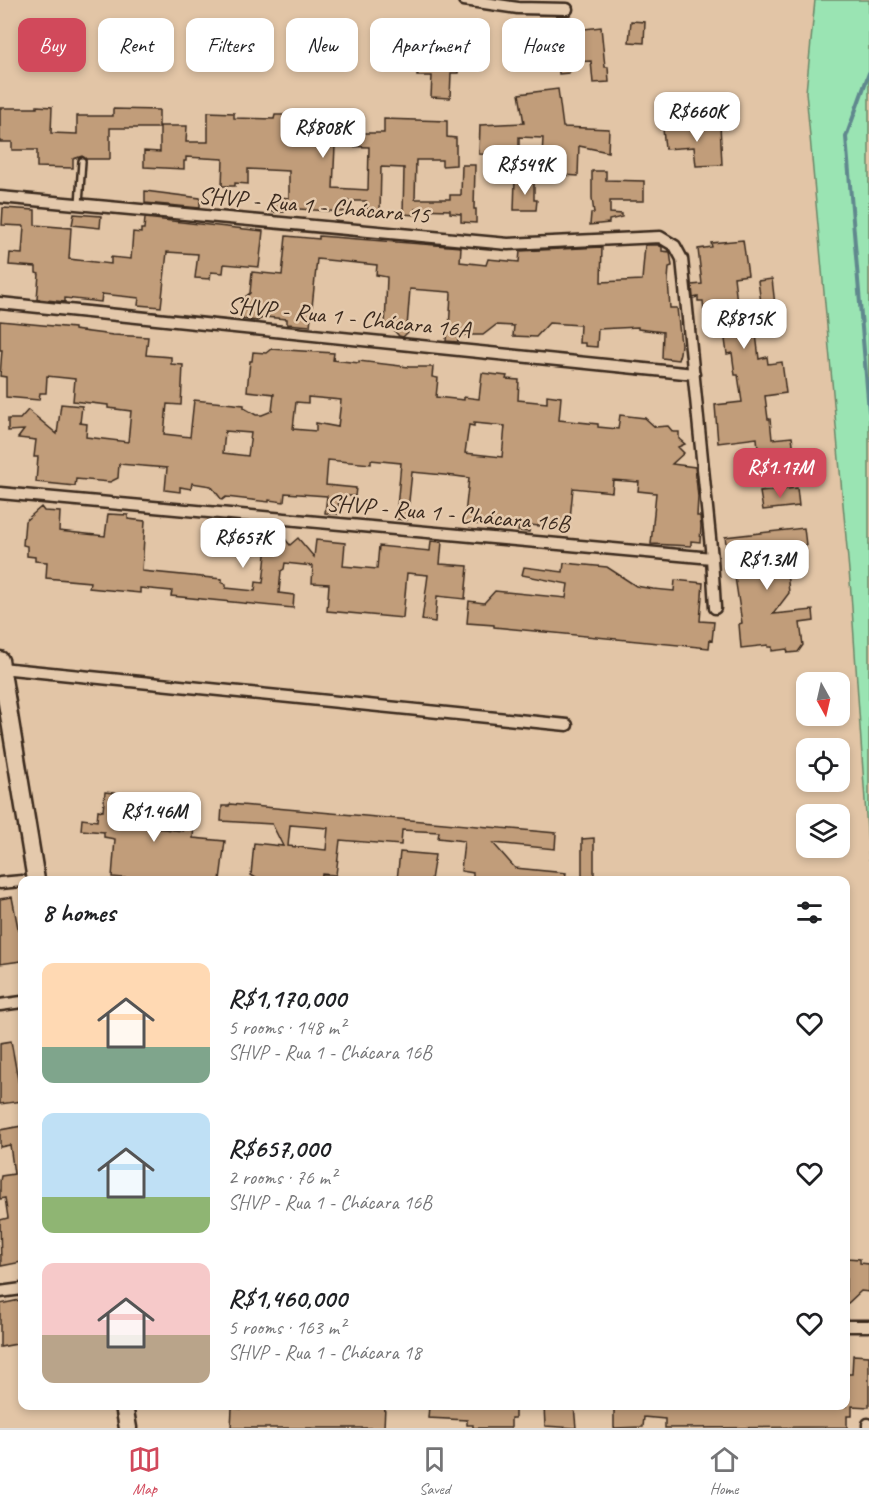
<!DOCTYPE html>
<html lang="en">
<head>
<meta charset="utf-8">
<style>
	body { margin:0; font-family:Caveat,sans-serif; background:#f2f2f2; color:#202124; height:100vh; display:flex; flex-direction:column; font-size:22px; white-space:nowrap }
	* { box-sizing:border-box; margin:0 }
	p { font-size:20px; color:#757577 }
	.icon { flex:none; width:33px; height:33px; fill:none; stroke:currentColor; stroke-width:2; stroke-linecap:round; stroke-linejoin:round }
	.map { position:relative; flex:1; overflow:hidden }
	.details { position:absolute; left:18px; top:876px; width:832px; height:534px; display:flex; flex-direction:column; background:#fff; border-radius:12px; box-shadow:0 3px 9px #0003 }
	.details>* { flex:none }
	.hud { position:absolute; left:18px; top:18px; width:834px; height:54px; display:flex; gap:12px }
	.needle { width:39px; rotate:172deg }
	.fabs { position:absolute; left:796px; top:672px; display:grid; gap:12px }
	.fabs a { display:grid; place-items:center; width:54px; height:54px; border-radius:12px; background:#fff; box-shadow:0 3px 9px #0003; font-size:30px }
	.price { position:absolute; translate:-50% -51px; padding:0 14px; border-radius:12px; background:#fff; color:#222; font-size:20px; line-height:39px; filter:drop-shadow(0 2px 3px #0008) }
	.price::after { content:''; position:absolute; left:50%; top:36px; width:18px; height:14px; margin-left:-9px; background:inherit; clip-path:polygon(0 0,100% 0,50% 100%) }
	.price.on { background:#d1495b; color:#fff }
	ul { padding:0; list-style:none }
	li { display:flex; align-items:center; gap:18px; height:150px; padding:0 24px }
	li span { display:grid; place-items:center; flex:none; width:168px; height:120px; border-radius:12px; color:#555 }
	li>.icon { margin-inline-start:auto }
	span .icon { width:72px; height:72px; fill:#fffc; stroke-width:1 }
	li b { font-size:26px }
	h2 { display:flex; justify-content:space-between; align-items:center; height:72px; padding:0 24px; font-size:26px }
	.chip { padding:0 21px; border-radius:12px; background:#fff; box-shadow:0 3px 9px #0003; font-size:21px; line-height:54px }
	.chip.on { background:#d1495b; color:#fff }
	.dock { display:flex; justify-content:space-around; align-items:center; height:84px; border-top:2px solid #e0e0e0; background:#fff; font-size:16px; color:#757577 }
	.dock a { display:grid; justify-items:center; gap:3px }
	.dock .on { color:#d1495b }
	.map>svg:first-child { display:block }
	.green { fill:#9ae4b3; stroke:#6a8768; stroke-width:1.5 }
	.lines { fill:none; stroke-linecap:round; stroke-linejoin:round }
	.stream { stroke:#61888e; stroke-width:4 }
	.building { fill:#c19d7a; stroke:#3b2a1e; stroke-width:1.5; fill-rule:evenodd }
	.lane-casing { stroke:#3b2a1e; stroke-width:10 }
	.street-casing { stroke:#3b2a1e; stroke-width:15 }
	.secondary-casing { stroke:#3b2a1e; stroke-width:21 }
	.lane { stroke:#e4c9ac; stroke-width:5 }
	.street { stroke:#e4c9ac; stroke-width:10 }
	.secondary { stroke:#e4c9ac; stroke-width:16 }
	.labels { text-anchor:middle; stroke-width:5; stroke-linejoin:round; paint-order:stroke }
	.street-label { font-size:24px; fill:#3b2a1e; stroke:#e4c9ac }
</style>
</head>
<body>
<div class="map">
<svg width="869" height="1428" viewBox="0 0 869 1428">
	<rect width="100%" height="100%" fill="#e2c5a6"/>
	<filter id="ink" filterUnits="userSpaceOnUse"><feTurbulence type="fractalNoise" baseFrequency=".0167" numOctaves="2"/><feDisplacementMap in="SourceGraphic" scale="12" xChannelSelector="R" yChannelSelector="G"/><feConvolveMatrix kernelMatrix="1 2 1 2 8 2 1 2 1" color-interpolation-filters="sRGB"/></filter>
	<g filter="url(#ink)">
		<path class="green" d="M815,0H869V860L851,593L806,92Z"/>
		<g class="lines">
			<path class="stream" d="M869,73L846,137L869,411"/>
		</g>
		<path class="building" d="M575,21L576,30L601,27L605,67H608L609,82L593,83L591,61L575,62L569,73L559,74L558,60L525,62L522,27Z
			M631,21L645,22L644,43L629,42Z
			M417,49H438V58L459,59L458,73H451L450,98L431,97L432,76H417Z
			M558,89L563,127L609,129L608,152L579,146L578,176L549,174L550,156H542L543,138L519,137V158H507L508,155L479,154L480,125L524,123L519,94Z
			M37,106L52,107L51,133L77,134V116H113V109L159,110V128H110V159H86L82,156L73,159V168L37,167V150H12V142H0V108H37Z
			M208,112L234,113V118L274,119L275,115H289V117L348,119L349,131H353V133H384V119L447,121V137L456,138V165L442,166V160H416L415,199H450V195H461L462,165H475L474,209H476V223L461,222V214L450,213V210L415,209V215L403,214L404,168L381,167L380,212H368L366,201H344V212L284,208V212H272L273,200H279V197L289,198V171L248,169V184L235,183V186H222L223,159L186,157V161H184V169L144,167V151L160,152V126H187L186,142H208ZM335,146L369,147L368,190L333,188Z
			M720,124L722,165L696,166L694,147L665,149L663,129Z
			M592,171H606V180L644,181V201H610V213L622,214V217L609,220V223L590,225L591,213H594L592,198Z
			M515,180H534V200H537L536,210H514Z
			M145,191L200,198V208L145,203Z
			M3,208L35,210V225L71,228L69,259L111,264V257L131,259L133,232L141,233V229H144L145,218L263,231L259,267L224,264L223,273L211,272L210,279L195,278L198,254L167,252L161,307L138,305L139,298L102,294L101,302L65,298V302L37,299L39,274L36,273V267L9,265L10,253L22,254L24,226L2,225Z
			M74,214L101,216L100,228L72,225Z
			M286,236L319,239V236L461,247L460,262L486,265L488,259L519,262L520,251L602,247L601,282L642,280L645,245H658L662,247V251L670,252L672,266L669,267L668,280L670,308H677L681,344L680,353L678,360L662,358L663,332L638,329V327L598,329L597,347L585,346V343H579L580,325L549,323L536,337L513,336L514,326L496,325L483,335H463V336H458V342L446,341L447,331H449L451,293L450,292L410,289L407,327L410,330L403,337L399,336L391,327H385L387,277L376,275L377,265L317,259L310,326L287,324V319L264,317L257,321L242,319L244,298L250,293L252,272L282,275Z
			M743,240L748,275L734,277L739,320L763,317L758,281L772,279L778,331L756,334L759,359L767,357L768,364L782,362L786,393L765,396L768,419H770L772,439L792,437L795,457L759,461L757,438L718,443L715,405L742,402L738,375H735L732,353L727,354L725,339L728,338L725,311L704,314L703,301H698V297L693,298L692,285L702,284L698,249L712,247L711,243Z
			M0,321L74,328V330L113,335L148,337L146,355L171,357V364L183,365L181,405L167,404L164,434L190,437L194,400L244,405V408L256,415H262L272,411L274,394L247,391L250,361H252L253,352L266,353L271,349L334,353L333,360L359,363V361L409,367H433L432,377L438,378L436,397L464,400V397L479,399L482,373L507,376L506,379L519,380L518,400L547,403V395L561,397L559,420L598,424V427L618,429L620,415L645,418L655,427L668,426L673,432H679V439L685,444L678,447L684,453L672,464L695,467L698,497L697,516H700L701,526L700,542L691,541V546L651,544L656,493L638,491L639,482L613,480L612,492L573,488L569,529L530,525L529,532L518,531L519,525L464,524L469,478L455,476L412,472L407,520L396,519L401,463L371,460V464L328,460L326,485L356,488L355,496H339L338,514L325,513L327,496L285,493L284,502L269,500V502L226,497L222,500L211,486L192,483L191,489L180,487V492L165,490L167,468L119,464L118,478L110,482L76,479L75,486L36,482L38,457H34L36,440L18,438L24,430L8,431V419H20L28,410L57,434L61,404L82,406L80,423L87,424L86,437L128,442L131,411L108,408V405L73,401L75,379L47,376L46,393H40L39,400L6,397V377L0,376L2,350H0ZM308,397L341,400L338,427L316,423V431L293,429L296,402L308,403ZM474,423L505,426L502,457L465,453L469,425L474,426ZM225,431L251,433L248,456L223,453Z
			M797,488L799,506L763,510L760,492Z
			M41,507L44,511L60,512L59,531L105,536L108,514L128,515V519L145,521L142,571L222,579V583L226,584V588L255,591L256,582L263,583L268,536L285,539L290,545L298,538L314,557L316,540L345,543L343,566L377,569L379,546L430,551L431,541L442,542L440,564L468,566L465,599L437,596L435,622L422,620L428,575L407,573L403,618L327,611L329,584L312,583L313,566L285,563L284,569L281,571L279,593L294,595L293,608L171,596L172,591L140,588V593L89,588L90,582L46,578L47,562L35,561V557L27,556V546L23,545L25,521Z
			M804,528L806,545L776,548L780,572L787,571L789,593L773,614L813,610L814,621L800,623L803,645L798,652L788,653L787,649L772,651V647H768V645L741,648L739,624L742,623L735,577L744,576L741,549L727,550L725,537Z
			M564,563L607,567L636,586L653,589L674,591L675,580L703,583L700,621L714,622L712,641L710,640L709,648L494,627V625L467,623L469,601L484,603L495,591L566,598L568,584L522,575L524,567L563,572Z
			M105,792L122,794V797L156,801L154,828L183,831V824L194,825L193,838L225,841L220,880H193L157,876L156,878L136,876L135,879L112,877L115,839L104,837V832L81,830L82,819L97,821L98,810L103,811Z
			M230,804L556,833L555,849L493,843L515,868L566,873L565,880H473V873L461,871L464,841L438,838L439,832L402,830L401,845L340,840L336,875L322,874L321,880H259L251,875L254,843L283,846L272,824L221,821L222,806H229ZM290,825L328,828L326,850L288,846Z
			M594,838V880H582V839Z
			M400,852L435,855L431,880H397Z
			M12,897L19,933H20L22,959L21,961L0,964V899Z
			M11,1041L22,1101L0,1104V1043Z
			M22,1126V1262L1,1266L0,1220L8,1218L5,1198L0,1199V1181L1,1176L14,1174L10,1145L0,1147V1130Z
			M846,1258L860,1259V1263L869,1264V1292L861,1291L846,1305Z
			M20,1300L21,1305H22V1343L0,1347V1304Z
			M853,1355L869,1356V1407L852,1406V1416H847V1427L665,1428V1419L644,1417L643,1427L614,1428V1406H846V1374H852Z
			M244,1406H385L384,1428H231L232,1408L244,1409Z
			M429,1406H515V1418H511V1428H473V1425H467V1420L428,1418Z
			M544,1406H574L576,1428L545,1426Z"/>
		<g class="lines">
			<defs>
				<path id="lane" d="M79,204L82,161"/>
				<path id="street" d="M464,0L518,8L567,9
					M0,197L508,244L660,237L675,246L682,259L712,558L715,608
					M0,303L694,374
					M0,493L712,558
					M1,668L567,725
					M0,883L22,881
					M0,1005L22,1002
					M0,1292L22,1289
					M846,1326H869
					M868,1428V1424"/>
				<path id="secondary" d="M0,660L36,880
					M124,1406L128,1428"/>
			</defs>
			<use href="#lane" class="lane-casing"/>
			<use href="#street" class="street-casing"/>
			<use href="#secondary" class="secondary-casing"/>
			<use href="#lane" class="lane"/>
			<use href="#street" class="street"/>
			<use href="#secondary" class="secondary"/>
		</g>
	</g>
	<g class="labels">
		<g class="street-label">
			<text transform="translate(314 205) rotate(5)" y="8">SHVP - Rua 1 - Chácara 15</text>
			<text transform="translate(349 317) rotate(6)" y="8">SHVP - Rua 1 - Chácara 16A</text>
			<text transform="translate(448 513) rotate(5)" y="8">SHVP - Rua 1 - Chácara 16B</text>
		</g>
	</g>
</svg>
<div class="fabs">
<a><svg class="needle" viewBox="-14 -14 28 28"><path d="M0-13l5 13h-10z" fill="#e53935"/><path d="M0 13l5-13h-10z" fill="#757577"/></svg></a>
<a><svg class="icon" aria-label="locate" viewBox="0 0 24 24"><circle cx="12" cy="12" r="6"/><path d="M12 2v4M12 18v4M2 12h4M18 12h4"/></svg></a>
<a><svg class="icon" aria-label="layers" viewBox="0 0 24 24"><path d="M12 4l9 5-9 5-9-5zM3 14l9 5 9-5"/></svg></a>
</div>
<b class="price" style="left:697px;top:143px">R$660K</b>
<b class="price" style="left:323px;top:159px">R$808K</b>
<b class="price" style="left:525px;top:196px">R$549K</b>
<b class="price" style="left:744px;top:350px">R$815K</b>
<b class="price on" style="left:780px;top:499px">R$1.17M</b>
<b class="price" style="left:243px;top:569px">R$657K</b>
<b class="price" style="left:767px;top:591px">R$1.3M</b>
<b class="price" style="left:154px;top:843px">R$1.46M</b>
<div class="hud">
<a class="chip on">Buy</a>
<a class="chip">Rent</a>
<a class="chip">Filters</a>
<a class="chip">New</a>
<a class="chip">Apartment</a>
<a class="chip">House</a>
</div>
<section class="details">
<h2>8 homes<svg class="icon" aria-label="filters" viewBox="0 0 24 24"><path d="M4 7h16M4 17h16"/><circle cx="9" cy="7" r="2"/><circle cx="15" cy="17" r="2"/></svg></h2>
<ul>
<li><span style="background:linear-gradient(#ffd9b3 70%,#7fa58c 0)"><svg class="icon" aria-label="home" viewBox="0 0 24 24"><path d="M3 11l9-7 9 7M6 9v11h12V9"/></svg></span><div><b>R$1,170,000</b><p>5 rooms · 148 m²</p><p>SHVP - Rua 1 - Chácara 16B</p></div><svg class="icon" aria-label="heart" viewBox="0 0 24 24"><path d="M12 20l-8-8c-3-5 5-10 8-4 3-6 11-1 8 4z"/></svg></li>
<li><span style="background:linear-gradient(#bfe0f5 70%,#8fb573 0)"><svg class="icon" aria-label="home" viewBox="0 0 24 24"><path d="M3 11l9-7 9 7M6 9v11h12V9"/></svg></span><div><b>R$657,000</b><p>2 rooms · 76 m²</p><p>SHVP - Rua 1 - Chácara 16B</p></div><svg class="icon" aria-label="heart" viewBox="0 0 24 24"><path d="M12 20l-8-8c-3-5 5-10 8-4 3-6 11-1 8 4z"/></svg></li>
<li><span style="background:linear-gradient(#f6c9c9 60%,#b9a48a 0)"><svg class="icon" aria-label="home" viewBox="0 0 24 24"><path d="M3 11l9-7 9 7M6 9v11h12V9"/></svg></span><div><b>R$1,460,000</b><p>5 rooms · 163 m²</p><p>SHVP - Rua 1 - Chácara 18</p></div><svg class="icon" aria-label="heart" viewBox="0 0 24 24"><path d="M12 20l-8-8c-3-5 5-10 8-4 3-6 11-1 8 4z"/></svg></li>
</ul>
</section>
</div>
<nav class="dock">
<a class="on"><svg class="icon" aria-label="map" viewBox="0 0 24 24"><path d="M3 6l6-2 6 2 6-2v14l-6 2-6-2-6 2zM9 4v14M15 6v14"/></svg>Map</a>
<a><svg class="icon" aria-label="saved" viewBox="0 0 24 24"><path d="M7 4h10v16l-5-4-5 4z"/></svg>Saved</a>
<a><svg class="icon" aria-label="home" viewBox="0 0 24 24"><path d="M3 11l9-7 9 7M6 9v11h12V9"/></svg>Home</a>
</nav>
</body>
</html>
